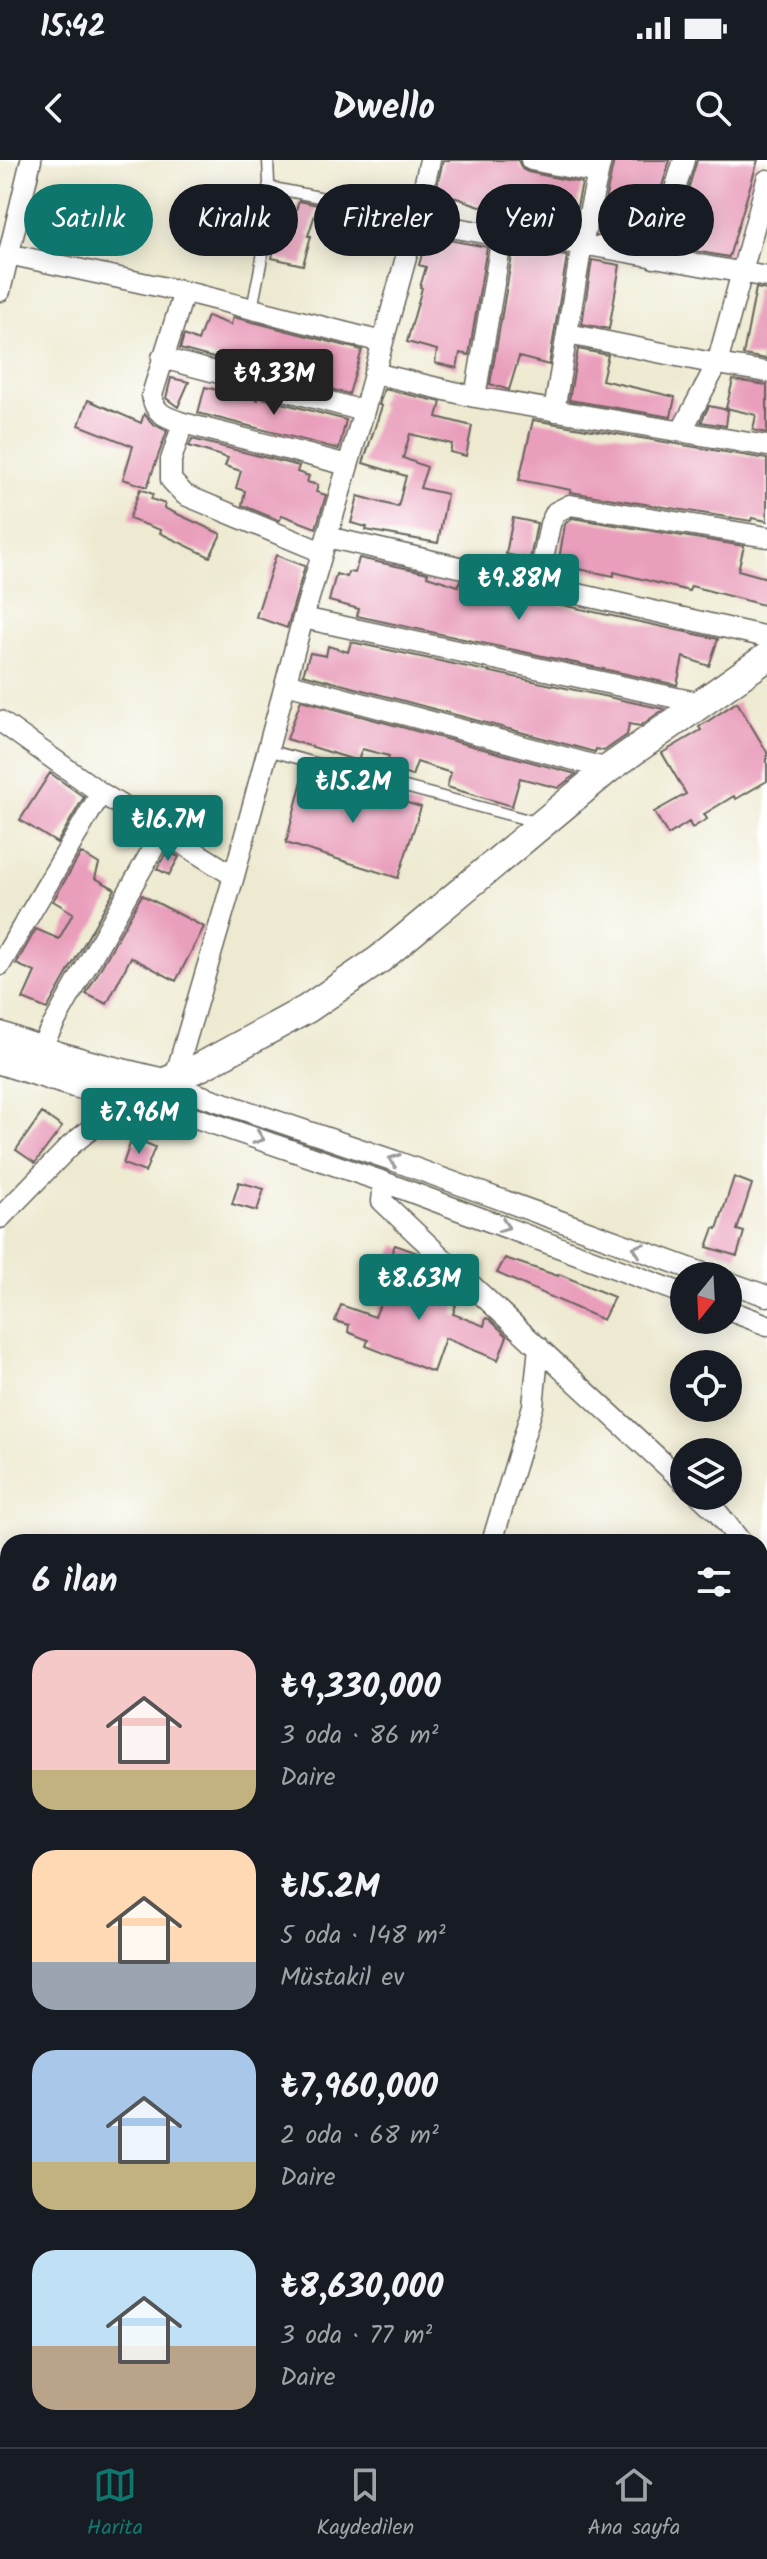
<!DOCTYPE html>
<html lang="tr">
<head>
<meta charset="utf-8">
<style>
	body { margin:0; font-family:Kalam,sans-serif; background:#242831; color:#f1f3f6; height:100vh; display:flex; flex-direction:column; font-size:30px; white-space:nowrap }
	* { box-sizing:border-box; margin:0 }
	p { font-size:26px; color:#9ea1a6 }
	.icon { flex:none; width:44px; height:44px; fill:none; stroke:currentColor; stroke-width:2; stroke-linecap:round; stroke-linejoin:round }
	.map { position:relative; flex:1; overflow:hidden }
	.side { position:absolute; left:0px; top:1374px; width:768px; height:914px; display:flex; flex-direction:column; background:#171b24; border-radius:24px 24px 0 0; box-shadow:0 4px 20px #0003 }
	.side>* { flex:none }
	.banner { position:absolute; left:24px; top:24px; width:720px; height:72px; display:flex; gap:16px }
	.needle { width:52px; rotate:198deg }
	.buttons { position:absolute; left:670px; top:1102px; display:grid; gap:16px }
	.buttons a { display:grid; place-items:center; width:72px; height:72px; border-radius:50%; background:#171b24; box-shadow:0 4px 20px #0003; font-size:40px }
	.price { position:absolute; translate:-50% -68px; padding:0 18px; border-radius:8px; background:#0f766e; color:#fff; font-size:26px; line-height:52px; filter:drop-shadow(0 2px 4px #0008) }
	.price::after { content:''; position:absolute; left:50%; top:48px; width:24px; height:18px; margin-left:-12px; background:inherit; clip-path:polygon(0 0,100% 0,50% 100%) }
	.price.selected { background:#222; color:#fff }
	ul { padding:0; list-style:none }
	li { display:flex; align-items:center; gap:24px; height:200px; padding:0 32px }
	li span { display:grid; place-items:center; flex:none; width:224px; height:160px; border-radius:24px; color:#555 }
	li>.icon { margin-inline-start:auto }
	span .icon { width:96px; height:96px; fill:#fffc; stroke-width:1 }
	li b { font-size:34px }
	h2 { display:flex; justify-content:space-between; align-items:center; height:96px; padding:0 32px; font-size:34px }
	.tag { padding:0 28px; border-radius:36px; background:#171b24; box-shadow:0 4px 20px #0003; font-size:28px; line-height:72px }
	.tag.selected { background:#0f766e; color:#fff }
	.status { display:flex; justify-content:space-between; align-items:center; height:56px; padding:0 40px; background:#171b24; direction:ltr }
	.status svg { height:22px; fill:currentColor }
	header { display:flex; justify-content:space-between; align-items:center; height:104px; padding:0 32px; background:#171b24; font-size:36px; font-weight:800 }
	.menu { display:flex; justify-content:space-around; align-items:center; height:112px; border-top:2px solid #363941; background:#171b24; font-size:22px; color:#9ea1a6 }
	.menu a { display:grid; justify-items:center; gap:4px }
	.menu .selected { color:#0f766e }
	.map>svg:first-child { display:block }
	.building { fill:#e99ebb }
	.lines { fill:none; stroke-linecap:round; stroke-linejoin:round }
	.lane-casing { stroke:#66645b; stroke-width:13 }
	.street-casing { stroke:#66645b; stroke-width:23 }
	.secondary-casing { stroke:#66645b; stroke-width:31 }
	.lane { stroke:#fff; stroke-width:10 }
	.street { stroke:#fff; stroke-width:20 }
	.secondary { stroke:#fff; stroke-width:28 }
	.oneway { stroke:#999 }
</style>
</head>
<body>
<div class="status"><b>15:42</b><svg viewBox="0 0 49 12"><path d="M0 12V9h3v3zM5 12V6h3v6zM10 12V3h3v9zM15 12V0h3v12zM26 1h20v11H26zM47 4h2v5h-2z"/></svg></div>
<header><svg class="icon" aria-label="back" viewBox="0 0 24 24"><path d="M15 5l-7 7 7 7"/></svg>Dwello<svg class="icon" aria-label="search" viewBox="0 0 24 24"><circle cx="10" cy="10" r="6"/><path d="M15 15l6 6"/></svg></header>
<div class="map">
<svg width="767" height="2287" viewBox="0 0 767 2287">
	<rect width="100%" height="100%" fill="#fff"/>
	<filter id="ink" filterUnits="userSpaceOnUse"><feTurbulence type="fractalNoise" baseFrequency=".0125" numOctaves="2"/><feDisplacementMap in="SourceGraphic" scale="16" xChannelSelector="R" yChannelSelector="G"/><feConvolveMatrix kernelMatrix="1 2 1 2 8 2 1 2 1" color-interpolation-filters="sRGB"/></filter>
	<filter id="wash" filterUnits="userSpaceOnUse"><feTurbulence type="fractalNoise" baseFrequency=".006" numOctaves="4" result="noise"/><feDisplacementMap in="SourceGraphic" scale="32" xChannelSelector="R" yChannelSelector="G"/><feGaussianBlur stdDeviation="1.8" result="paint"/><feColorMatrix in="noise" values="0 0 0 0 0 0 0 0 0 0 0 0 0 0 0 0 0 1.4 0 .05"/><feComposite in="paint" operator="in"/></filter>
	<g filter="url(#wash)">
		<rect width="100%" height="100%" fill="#eeead1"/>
		<g id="blocks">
			<path class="building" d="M443,0H518L522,9L528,12L582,23L572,70L532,66L535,59L490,47L489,49L436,31Z
				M614,0H670L645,82L598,73Z
				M697,0H758L729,97L671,87Z
				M299,41L318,45L308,76H311L303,105L272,98L282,52L294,56Z
				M427,76L487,87L469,195L460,193L457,208L435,203L437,190L407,182L422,128L420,127L426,107L419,105Z
				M513,90L567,96L549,205L519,197L509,230L490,224Z
				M592,100L620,105L609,169L582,164Z
				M756,128L767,130V199L743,195Z
				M207,156L231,165L233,157L362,190L349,234L180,189L184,175L198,181Z
				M578,189L608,195L602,220L675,237L671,257L569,240Z
				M171,218L189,222L178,247L166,238Z
				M733,220L767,225V273L753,270L756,255L726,248Z
				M205,227L258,240L259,237L346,260L339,289L198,253Z
				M384,229L441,242L437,257L472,266L466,296L450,292L452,284L410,274L403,298L427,307L420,328L447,334L438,383L366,370L367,367L351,363L358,336L398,347L406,316L363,303L382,246L379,245Z
				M88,240L141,263L144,254L153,264L167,271L147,327L123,319L133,286L79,265Z
				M709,246L728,250L726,266L701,262Z
				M533,260L767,299V361L752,358L751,361L570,332L571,330L519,320Z
				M192,279L299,306L297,312L309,316L307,322L318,325L316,332L326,335L316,368L282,355L280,360H278L242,345L245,331L236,328L241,311L225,306L228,298L189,286Z
				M140,329L153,334L151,339L165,344L164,348L221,374L210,397L160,373L161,370L129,359Z
				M513,358L537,363L530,399L506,394Z
				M572,358L744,386L738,410L767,418V446L691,426L689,431L614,412V416L558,405L565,364Z
				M276,395L305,406L287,468L256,457Z
				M359,398L428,413L427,416L458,426L460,420L485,426L484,428L718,479L709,506L683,497L677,525L357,456L359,449L329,441L336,414L347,417L348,412L355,413Z
				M351,482L664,549L640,566L629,564L627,575L604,591L596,589L595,592L303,514L310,493L326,496L328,486L348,492Z
				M301,540L576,614L558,628L520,618L512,646L447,627L451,613L417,602L412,616L386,608L389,596L362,589L358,601L287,579Z
				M737,542L767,592V621L736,639L734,636L704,654L707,659L692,668L689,662L668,675L654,652L686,634L662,593L701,570L699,567Z
				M50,613L84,637L57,683L20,660Z
				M304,613L421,647L398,718L286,683Z
				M167,691L179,697L169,715L157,709Z
				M81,693L99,704L95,718L115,729L47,849L23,839L35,812L16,804L36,769L59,779L73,753L53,741Z
				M142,735L204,767L176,821L131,797L107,844L86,834Z
				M42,953L62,967L35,1003L16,990Z
				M131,981L140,984L141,981L155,987L145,1012L123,1004Z
				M734,1017L752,1024L737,1070L744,1072L737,1096L707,1087L714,1068L717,1069Z
				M239,1022L264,1029L257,1051L232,1044Z
				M395,1085L418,1093L426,1101L416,1124L432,1131L429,1137L456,1145L453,1154L484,1166L486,1158L489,1159L507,1176L498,1200L445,1178L433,1212L366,1186L368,1180L348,1172L349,1165L335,1161L341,1145L375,1157L386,1129L397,1133L408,1108L389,1100Z
				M505,1098L558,1116L559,1114L614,1137L603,1160L497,1113Z"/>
		</g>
	</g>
	<g filter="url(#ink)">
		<use href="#blocks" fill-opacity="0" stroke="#66645b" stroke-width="2"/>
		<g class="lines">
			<defs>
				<path id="lane" d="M268,27L329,39L416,61
					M252,149L268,67L270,45L268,0
					M267,590L536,662"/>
				<path id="street" d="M531,0L597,13
					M416,61L502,76L582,84L767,117
					M8,94L194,134L382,182
					M654,98L684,0
					M0,131L31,0
					M568,174L717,204L767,212
					M162,198L364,251
					M374,213L475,237L767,286
					M475,237L502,76
					M554,251L582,84L601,0
					M183,263C166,257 154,254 152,235L184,132
					M682,270L717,204L767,20
					M327,377L767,477
					M322,392L185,335L171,320V300L183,263L348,305
					M538,425L550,364L556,352L570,345L767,377
					M303,458L700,543
					M286,523L608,609
					M0,561L101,633
					M0,805L101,633L234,716
					M39,890L163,671
					M175,917L234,716L303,458L364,251L416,61L430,0
					M164,923L395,1001L711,1116
					M384,1022L382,1041C482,1136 583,1229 684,1322
					M0,1058L71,985L132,936L384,1022L684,1134
					M728,1122L767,1136
					M728,1150L767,1165
					M700,1336L718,1353L741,1382
					M492,1382L533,1246L539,1187
					M760,1406L767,1414
					M762,2287L767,2269"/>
				<path id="secondary" d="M0,876C53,897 108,910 164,923
					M0,900L74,923L132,936L202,906L307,849L380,799L608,609L767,497"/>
			</defs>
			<use href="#lane" class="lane-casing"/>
			<use href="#street" class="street-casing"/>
			<use href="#secondary" class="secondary-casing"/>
			<use href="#lane" class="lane"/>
			<use href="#street" class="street"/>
			<use href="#secondary" class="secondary"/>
		</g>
		<defs><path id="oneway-chevron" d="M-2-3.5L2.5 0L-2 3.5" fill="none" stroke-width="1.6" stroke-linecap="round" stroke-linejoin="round" transform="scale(2)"/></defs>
		<g class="oneway">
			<use href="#oneway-chevron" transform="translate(259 978) rotate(19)"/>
			<use href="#oneway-chevron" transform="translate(394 1000) rotate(-161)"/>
			<use href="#oneway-chevron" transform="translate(504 1066) rotate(20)"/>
			<use href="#oneway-chevron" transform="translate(638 1089) rotate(-160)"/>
		</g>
	</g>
</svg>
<div class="buttons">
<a><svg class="needle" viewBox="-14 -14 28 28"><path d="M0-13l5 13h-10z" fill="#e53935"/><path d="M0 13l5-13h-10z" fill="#9ea1a6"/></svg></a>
<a><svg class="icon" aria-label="locate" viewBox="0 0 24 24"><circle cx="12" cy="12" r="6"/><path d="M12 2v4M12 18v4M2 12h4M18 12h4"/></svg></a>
<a><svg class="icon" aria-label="layers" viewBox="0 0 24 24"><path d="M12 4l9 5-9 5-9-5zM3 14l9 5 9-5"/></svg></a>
</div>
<b class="price selected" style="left:274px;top:257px">₺9.33M</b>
<b class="price" style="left:519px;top:462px">₺9.88M</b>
<b class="price" style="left:353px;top:665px">₺15.2M</b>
<b class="price" style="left:168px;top:703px">₺16.7M</b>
<b class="price" style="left:139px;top:996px">₺7.96M</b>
<b class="price" style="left:419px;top:1162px">₺8.63M</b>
<div class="banner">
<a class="tag selected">Satılık</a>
<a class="tag">Kiralık</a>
<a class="tag">Filtreler</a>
<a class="tag">Yeni</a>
<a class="tag">Daire</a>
</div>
<section class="side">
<h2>6 ilan<svg class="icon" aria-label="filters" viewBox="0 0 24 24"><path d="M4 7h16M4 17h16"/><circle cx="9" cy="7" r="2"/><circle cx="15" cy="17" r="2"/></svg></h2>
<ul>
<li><span style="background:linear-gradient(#f6c9c9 75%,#c2b280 0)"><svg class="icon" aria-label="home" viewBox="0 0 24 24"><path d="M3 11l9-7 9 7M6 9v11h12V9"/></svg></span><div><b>₺9,330,000</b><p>3 oda · 86 m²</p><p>Daire</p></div></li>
<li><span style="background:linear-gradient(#ffd9b3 70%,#9aa5b1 0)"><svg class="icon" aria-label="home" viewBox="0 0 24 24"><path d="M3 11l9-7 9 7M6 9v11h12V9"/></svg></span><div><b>₺15.2M</b><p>5 oda · 148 m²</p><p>Müstakil ev</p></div></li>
<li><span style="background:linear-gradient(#a9c7e8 70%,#c2b280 0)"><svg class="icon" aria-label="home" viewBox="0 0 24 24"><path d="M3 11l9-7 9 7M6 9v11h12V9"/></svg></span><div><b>₺7,960,000</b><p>2 oda · 68 m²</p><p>Daire</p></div></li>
<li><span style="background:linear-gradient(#bfe0f5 60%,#b9a48a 0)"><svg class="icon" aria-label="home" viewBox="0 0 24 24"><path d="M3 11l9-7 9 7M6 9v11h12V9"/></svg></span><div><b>₺8,630,000</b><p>3 oda · 77 m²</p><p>Daire</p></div></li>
</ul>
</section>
</div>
<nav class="menu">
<a class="selected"><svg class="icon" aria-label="map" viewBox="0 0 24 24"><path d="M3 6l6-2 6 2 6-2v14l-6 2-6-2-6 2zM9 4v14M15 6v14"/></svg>Harita</a>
<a><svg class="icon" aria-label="saved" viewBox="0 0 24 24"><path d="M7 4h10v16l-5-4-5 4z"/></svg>Kaydedilen</a>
<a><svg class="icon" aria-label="home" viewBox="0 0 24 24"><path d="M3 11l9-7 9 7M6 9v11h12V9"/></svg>Ana sayfa</a>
</nav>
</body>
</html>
